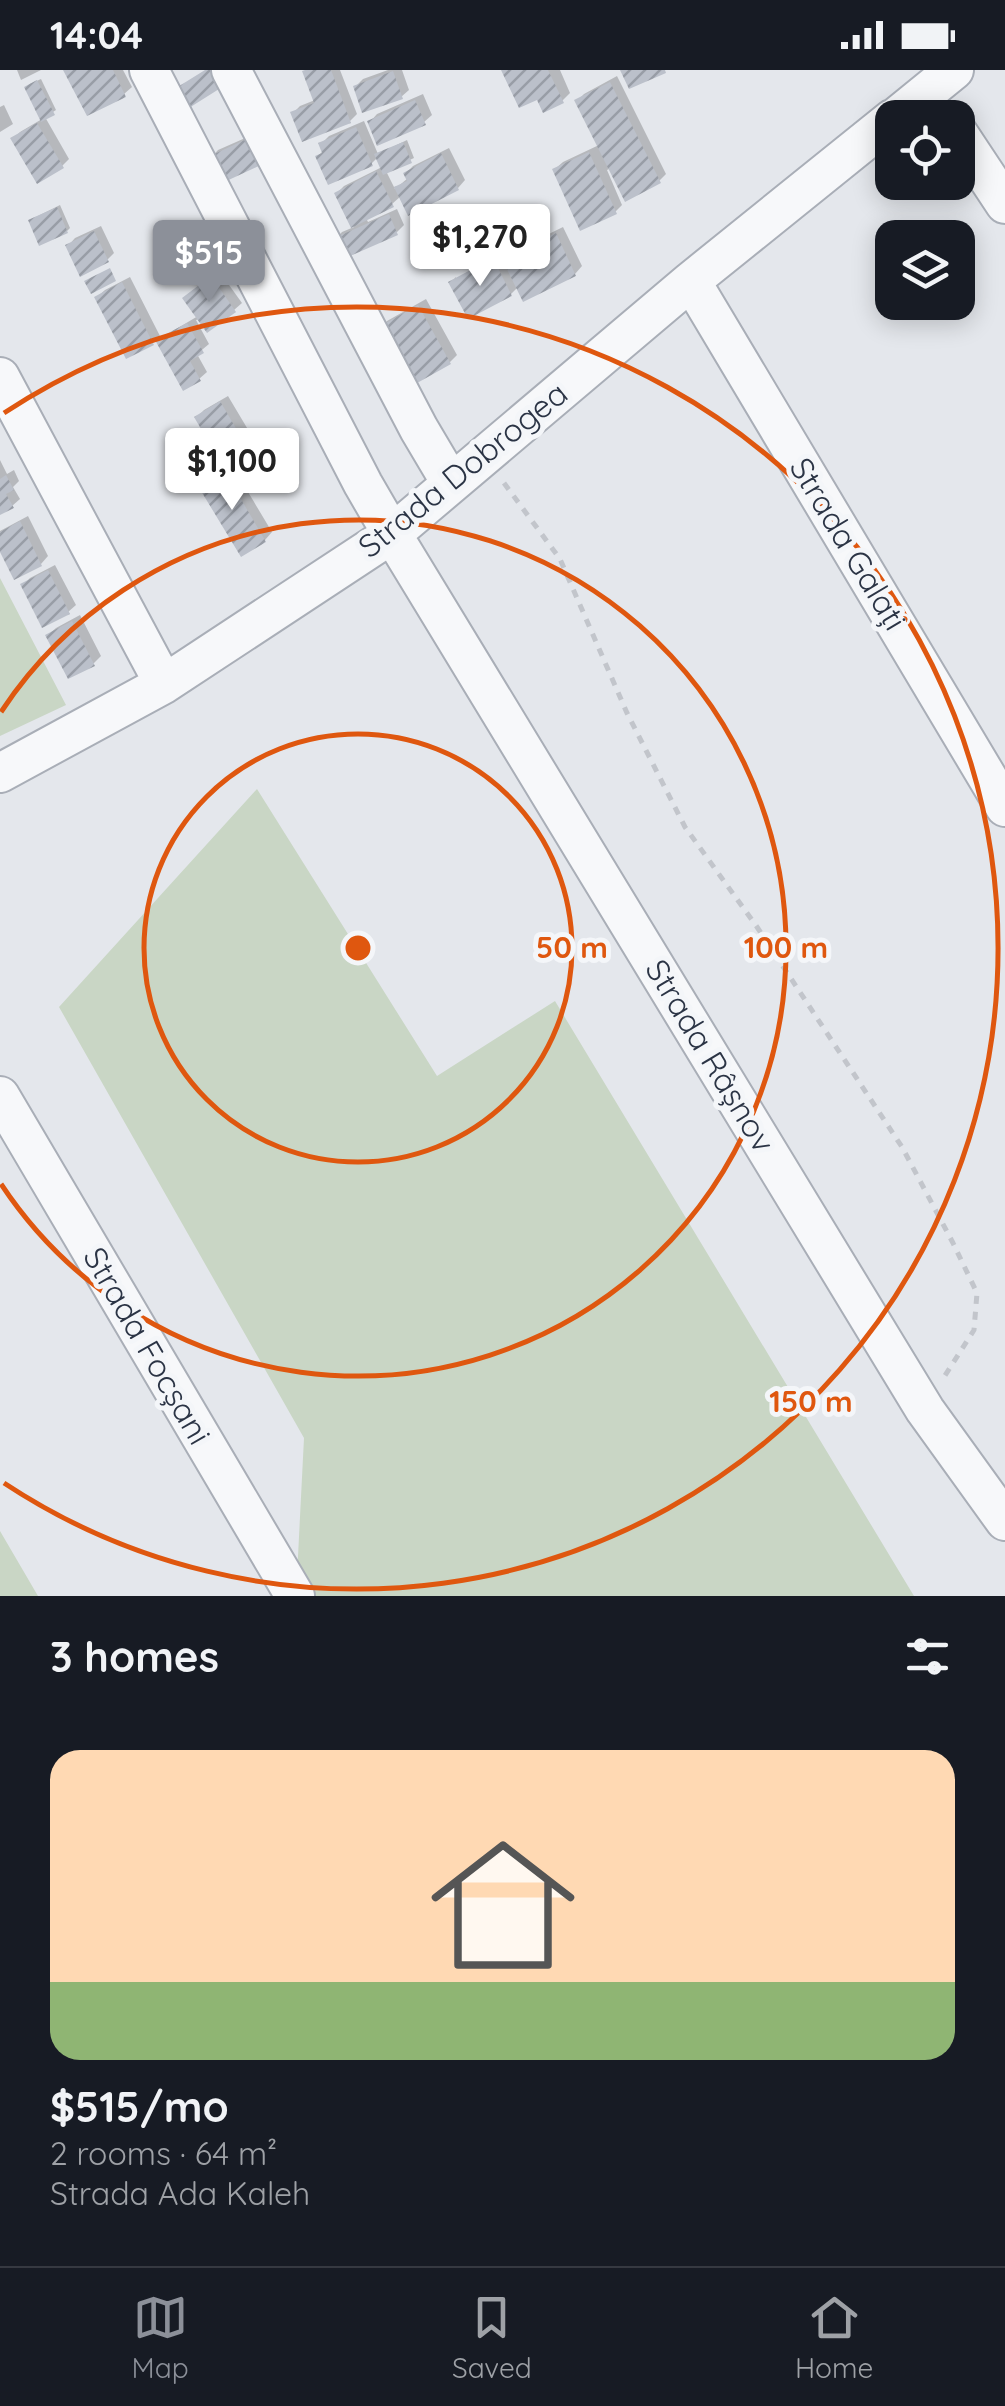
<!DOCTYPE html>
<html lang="en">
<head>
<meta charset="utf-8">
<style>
	body { margin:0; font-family:Quicksand,sans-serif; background:#20242c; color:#f1f3f6; height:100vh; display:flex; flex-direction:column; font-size:38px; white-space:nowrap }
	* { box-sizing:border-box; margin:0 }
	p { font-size:32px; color:#9ea1a6 }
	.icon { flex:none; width:55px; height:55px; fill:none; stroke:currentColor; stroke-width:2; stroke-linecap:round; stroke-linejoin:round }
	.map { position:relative; height:1526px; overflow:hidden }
	.drawer { display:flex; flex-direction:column; background:#171b24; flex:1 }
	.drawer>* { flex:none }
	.controls { position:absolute; left:875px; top:30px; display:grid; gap:20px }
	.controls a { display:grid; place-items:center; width:100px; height:100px; border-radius:20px; background:#171b24; box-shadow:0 5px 25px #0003; font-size:50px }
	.price { position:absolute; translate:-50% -85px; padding:0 22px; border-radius:10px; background:#fff; color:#222; font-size:32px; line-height:65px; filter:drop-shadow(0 2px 5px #0008) }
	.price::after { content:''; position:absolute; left:50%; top:60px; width:30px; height:22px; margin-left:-15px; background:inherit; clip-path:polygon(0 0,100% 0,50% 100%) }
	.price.selected { background:#8c9099; color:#fff }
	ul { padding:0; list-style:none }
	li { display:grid; align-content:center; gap:20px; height:530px; padding:0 50px }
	li span { display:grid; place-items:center; height:310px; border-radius:30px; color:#555 }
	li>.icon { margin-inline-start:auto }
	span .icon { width:180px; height:180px; fill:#fffc; stroke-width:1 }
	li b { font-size:42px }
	h2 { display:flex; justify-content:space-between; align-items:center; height:120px; padding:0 50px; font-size:42px }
	.status { display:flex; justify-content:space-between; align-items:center; height:70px; padding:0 50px; background:#171b24; direction:ltr }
	.status svg { height:28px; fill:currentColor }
	.tabs { display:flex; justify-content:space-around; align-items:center; height:140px; border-top:2px solid #363941; background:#171b24; font-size:28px; color:#9ea1a6 }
	.tabs a { display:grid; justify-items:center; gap:5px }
	.tabs .selected { color:#8c9099 }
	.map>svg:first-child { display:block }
	.green { fill:#c9d6c5 }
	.shadow { fill:#0003 }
	.building { fill:url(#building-hatch) }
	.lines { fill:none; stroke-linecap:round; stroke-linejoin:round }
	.minor-casing { stroke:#a9aeb7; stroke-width:42 }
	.path { stroke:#c2c5cb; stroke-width:5; stroke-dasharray:8 8; stroke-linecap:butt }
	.minor { stroke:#f7f8fa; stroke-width:38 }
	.ring { fill:none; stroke:#df570f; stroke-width:5 }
	.labels { text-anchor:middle; stroke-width:10; stroke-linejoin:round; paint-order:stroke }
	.street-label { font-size:32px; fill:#2b3445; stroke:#f4f6f9 }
	.centre { fill:#df570f; stroke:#f4f6f9; stroke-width:5 }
	.ring-label { font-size:30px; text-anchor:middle; font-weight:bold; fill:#df570f; stroke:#f4f6f9; stroke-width:10; stroke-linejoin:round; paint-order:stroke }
</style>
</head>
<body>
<div class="status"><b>14:04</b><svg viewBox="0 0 49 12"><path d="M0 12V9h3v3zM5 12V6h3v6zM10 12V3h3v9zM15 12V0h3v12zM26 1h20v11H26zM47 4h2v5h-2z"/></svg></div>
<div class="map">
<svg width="1005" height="1526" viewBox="0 0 1005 1526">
	<defs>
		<pattern id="building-hatch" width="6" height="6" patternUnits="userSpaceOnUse" patternTransform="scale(2.5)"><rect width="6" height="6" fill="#bbc0ca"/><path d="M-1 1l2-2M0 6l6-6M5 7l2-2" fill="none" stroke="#989da6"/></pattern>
	</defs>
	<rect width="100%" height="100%" fill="#e4e7ec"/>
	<path class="green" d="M0,508L66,635L0,666Z
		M257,719L437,1006L555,931L914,1526H296L304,1368L59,937Z
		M0,1461L38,1526H0Z"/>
	<path class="shadow" d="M17,0H41L21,10Z
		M66,0H123L132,17L124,24Z
		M307,0H340L357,44L350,51L293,43L300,36L315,30Z
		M388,0H402L409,20L401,27L356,16L363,9Z
		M504,0H560L570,23L562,31L538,26Z
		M617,6L666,104L659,111L611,98L607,100L622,135L615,142L555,99L563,92L599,75L577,31L584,24Z
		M41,9L56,40L45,47L69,89L62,96L13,69L20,62L42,49L30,14Z
		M423,24L432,45L424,52H370L377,44Z
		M4,35L13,54L0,62V37Z
		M364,51L378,84L407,70L414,88L386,101L395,119L408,108L406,103L413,96L449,78L465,110L458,118L409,142L401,126L392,134L366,148L368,152L397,139L404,155L397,162L335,170L342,162L354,157L337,123L344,116L382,97L378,87L371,94L318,86L324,80L321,74L329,66Z
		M261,61L271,83L211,88L218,80Z
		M60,135L70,158L67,161L34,148Z
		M101,156L114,183L107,190L68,176L75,168Z
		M197,157L201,164L210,160L220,184L213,191L162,177L169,169Z
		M563,157L582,196L575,204L518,217L511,224L451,212L456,207V211L503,186L505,190L512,182Z
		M219,201L242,233L234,240L196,250L209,274L197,284L207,302L199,309L184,318L157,268L153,273L97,227L105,220L130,207L161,268L198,246L192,221Z
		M426,229L457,285L450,292L411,314L380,259L387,251Z
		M228,326L268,393L242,412L272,462L265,470L241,484L201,416L227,397L223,391L219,395L193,370L206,362L197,347L204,340Z
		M0,390L7,404L14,400L19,411L13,417L20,429L12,436L0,442Z
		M28,446L48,486L41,494L15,507L0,476V461Z
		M55,495L76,535L68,542L23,515L30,508Z
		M80,545L101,586L93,594L48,565L56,558Z"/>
	<path class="building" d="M63,0H113L126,27L87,46Z
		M205,0H218L227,14L181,43L168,23Z
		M305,0H331L351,53L302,72L290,42L314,33L302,1Z
		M501,0H548L564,33L543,43L537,30L519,38Z
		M620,0H665L666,3L629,19Z
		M393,1L403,29L362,43L353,16Z
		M37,10L55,45L41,52L24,17Z
		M610,12L661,113L625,132L574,30Z
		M415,30L426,55L377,76L367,51Z
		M37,53L64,98L37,114L10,68Z
		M356,57L373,96L328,115L315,86L322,83L318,73Z
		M253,66L265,93L220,114L208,87Z
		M403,72L412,93L383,105L374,84Z
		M589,82L617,144L580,161L552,99Z
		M441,83L459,120L408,146L394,117L407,111L403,103Z
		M376,101L394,137L351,158L334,123Z
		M57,137L68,163L39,176L28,150Z
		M389,144L398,165L341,190L332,169Z
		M94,161L109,192L80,207L65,175Z
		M189,162L193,170L202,165L214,193L175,211L159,176Z
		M556,163L576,206L523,232L502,189Z
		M493,188L512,226L468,249L448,212Z
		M110,198L116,211L91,224L84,211Z
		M211,206L236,242L207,263L182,228Z
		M122,212L154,275L126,289L94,227Z
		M418,235L451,294L410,317L377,258Z
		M187,253L204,283L190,291L201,311L183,321L155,270Z
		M220,331L262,403L236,418L194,347Z
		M201,363L221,397L207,406L187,372Z
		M224,400L266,472L241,487L198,416Z
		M6,405L14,420L6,424L14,438L0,445V409Z
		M20,451L42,496L14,510L0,482V462Z
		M48,500L70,544L42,558L20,514Z
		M72,551L95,596L68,609L45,565Z"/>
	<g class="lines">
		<defs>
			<path id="minor" d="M149,0L363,414L392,464L925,1340L1005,1451
				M231,0L419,359L451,413
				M895,48L954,0
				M958,63L1005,134
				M691,211L1005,737
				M0,307L164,614
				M0,703L164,614L392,464L691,211L892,49
				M0,1026L295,1526"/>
		</defs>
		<use href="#minor" class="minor-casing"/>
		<path class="path" d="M504,413L560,489L627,643L685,757L757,857L902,1077L953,1173L977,1223L974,1260L944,1307"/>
		<use href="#minor" class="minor"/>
	</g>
	<g class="ring">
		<circle cx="358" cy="878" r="214"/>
		<path d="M1 642A428 428 0 1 1 1 1114"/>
		<path d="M4 343A641 641 0 1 1 4 1413"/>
	</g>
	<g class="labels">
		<g class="street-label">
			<text transform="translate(463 400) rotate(-39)" y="11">Strada Dobrogea</text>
			<text transform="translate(848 474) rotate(59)" y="11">Strada Galați</text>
			<text transform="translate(710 986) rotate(59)" y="11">Strada Râșnov</text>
			<text transform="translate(147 1276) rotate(60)" y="11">Strada Focșani</text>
		</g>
	</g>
	<circle cx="358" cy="878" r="15" class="centre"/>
	<g class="ring-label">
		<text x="572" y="888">50 m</text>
		<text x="786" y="888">100 m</text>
		<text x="811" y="1342">150 m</text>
	</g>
</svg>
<div class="controls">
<a><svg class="icon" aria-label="locate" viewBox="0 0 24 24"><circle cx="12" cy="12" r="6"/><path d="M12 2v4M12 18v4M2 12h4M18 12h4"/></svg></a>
<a><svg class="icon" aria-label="layers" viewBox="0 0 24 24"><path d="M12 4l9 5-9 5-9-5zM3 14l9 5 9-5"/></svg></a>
</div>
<b class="price" style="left:480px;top:219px">$1,270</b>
<b class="price selected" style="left:209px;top:235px">$515</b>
<b class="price" style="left:232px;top:443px">$1,100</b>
</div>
<section class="drawer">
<h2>3 homes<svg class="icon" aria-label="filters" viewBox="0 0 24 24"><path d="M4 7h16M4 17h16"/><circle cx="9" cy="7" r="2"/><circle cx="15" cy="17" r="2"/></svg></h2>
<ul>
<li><span style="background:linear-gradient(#ffd9b3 75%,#8fb573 0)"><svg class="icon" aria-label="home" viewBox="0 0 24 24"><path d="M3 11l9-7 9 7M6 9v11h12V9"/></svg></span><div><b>$515/mo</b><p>2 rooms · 64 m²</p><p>Strada Ada Kaleh</p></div></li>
</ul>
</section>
<nav class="tabs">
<a class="selected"><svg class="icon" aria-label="map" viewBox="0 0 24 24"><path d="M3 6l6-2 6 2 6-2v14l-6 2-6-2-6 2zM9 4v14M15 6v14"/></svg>Map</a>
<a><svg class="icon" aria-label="saved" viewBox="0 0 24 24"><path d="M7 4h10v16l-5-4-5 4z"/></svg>Saved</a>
<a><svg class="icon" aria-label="home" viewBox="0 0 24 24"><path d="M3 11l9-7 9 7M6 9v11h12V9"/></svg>Home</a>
</nav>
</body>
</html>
